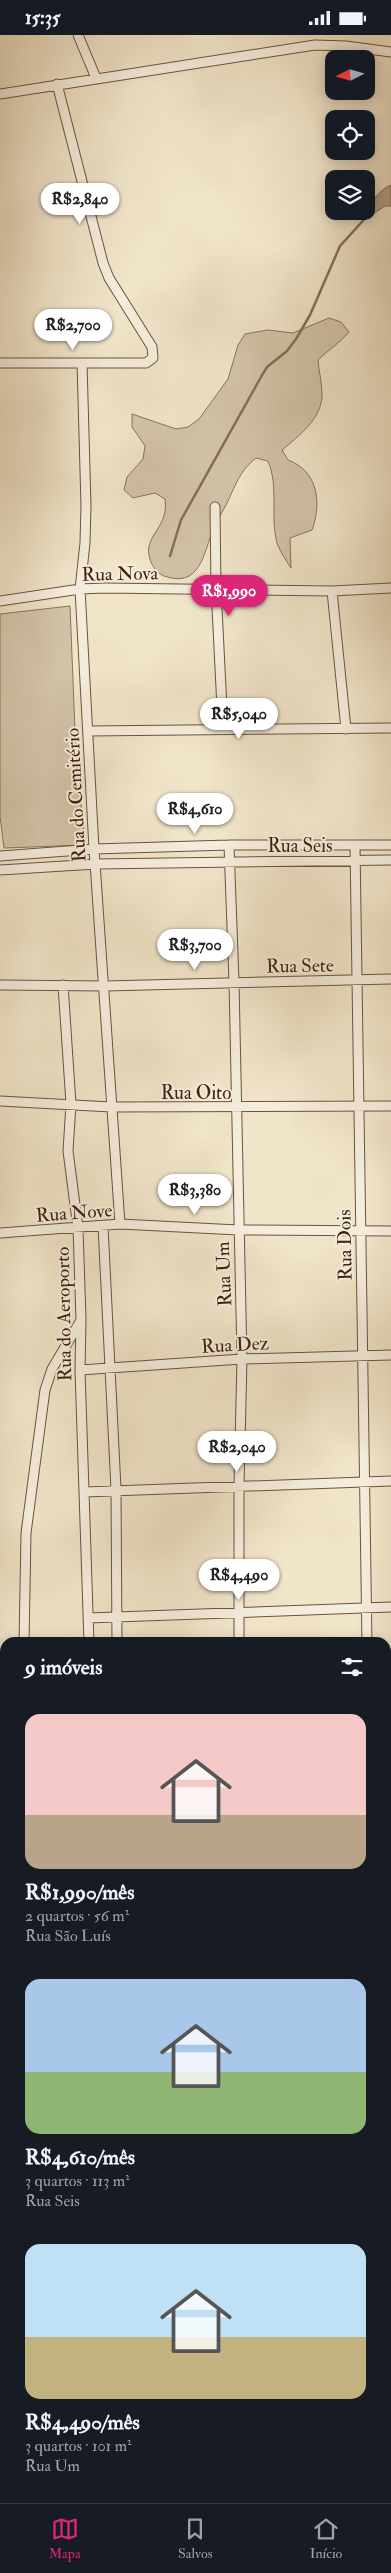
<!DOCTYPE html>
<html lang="pt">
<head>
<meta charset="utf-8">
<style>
	body { margin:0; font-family:"IM FELL Double Pica",serif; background:#242831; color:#f1f3f6; height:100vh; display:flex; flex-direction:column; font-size:19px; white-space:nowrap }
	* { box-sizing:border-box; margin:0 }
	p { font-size:16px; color:#9ea1a6 }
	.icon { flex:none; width:28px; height:28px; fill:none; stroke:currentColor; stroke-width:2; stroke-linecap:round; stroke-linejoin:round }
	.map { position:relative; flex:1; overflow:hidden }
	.drawer { position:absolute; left:0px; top:1602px; width:391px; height:866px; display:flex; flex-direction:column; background:#171b24; border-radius:15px 15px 0 0; box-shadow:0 2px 12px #0003 }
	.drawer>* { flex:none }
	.needle { width:32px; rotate:264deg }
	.fabs { position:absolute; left:325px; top:15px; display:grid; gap:10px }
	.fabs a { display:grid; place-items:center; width:50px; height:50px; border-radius:10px; background:#171b24; box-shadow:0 2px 12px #0003; font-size:25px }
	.price { position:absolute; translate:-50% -42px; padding:0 11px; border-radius:18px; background:#fff; color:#222; font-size:16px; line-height:32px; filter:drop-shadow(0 1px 2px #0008) }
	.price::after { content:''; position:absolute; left:50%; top:30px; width:15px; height:11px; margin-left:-8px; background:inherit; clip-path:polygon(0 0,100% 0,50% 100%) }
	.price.on { background:#db2777; color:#fff }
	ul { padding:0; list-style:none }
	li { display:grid; align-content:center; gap:10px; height:265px; padding:0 25px }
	li span { display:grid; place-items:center; height:155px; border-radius:15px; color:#555 }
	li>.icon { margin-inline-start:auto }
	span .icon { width:90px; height:90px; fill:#fffc; stroke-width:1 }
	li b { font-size:21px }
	h2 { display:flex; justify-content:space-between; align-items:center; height:60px; padding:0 25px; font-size:21px }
	.status { display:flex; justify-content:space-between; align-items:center; height:35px; padding:0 25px; background:#171b24; direction:ltr }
	.status svg { height:14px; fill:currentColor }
	.tab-bar { display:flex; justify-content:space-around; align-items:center; height:70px; border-top:1px solid #363941; background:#171b24; font-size:14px; color:#9ea1a6 }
	.tab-bar a { display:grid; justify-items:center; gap:2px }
	.tab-bar .on { color:#db2777 }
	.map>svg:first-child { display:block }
	.green { fill:#d2c3a9; stroke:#8a725c }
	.water { fill:#b4a18a; stroke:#866d59 }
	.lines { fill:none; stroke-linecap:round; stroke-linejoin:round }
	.stream { stroke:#866d59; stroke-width:2.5 }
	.street-casing { stroke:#6d513e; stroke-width:11 }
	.street { stroke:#f5eddc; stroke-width:9 }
	.labels { text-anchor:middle; stroke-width:4; stroke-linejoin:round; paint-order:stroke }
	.street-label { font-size:19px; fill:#41200f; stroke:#f5eddc }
</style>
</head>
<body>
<div class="status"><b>15:35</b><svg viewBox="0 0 49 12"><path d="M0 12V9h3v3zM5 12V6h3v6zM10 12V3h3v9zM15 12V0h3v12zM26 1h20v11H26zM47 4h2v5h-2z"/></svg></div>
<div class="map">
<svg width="391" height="2468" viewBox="0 0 391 2468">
	<rect width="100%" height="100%" fill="#f0e4c9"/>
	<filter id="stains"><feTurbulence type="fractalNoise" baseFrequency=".004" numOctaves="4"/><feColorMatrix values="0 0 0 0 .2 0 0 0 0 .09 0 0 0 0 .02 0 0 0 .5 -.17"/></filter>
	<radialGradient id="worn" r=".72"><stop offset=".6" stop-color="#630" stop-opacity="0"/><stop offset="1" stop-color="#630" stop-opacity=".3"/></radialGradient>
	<path class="green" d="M329,283L341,287L349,297C340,308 328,315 318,325C319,337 322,348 322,360C322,383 299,401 282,415L288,425C318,436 322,468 312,495L290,503L291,533C286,525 280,517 277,508C270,481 279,452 268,426L256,423C239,436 235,452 226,470C222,478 216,486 213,494C204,518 200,554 164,541C156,538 150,528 149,520C145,500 169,492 165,464L155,458L133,463L124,455L127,442L143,424L145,411L132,392V379L176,394L188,392L199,384L228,344L238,310L245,299L268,295L293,298Z
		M70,571L76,721L85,810L4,813L0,781V579Z"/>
	<path class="water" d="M391,150V171H385L370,181L367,178C371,167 380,154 391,150Z"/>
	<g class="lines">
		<path class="stream" d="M170,521L181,485L261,342L267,332L287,316L296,304L310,280L340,211L370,178"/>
		<defs>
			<path id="street" d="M78,0L96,43
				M0,59L315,10L346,11L391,17
				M0,328H146L153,323L152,312L109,243L103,228L57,49
				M82,328L86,471L85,508L80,554L94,814L120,1189
				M215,472L216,553L223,693
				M332,556L346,694
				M0,566L80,554L105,553L332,556L391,553
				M88,696L391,693
				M229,810L234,947L242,1324L239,1450V1608
				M355,811L367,1608
				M0,821L94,814L229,810H391
				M0,835L96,829L391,825
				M0,950L105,951L391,944
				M63,950L71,1069L68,1116L78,1193L81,1284L80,1335L89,1608
				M0,1066L111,1072L391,1071
				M103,1191L116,1454L117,1608
				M0,1198L120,1189L238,1195L391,1196
				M80,1335L242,1324L391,1320
				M84,1457L391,1446
				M88,1583L391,1572
				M24,1608L26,1498L45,1355L52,1334L81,1285
				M386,1697H391
				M0,1795H5
				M386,1823H391
				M386,1949H391
				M386,2073H391
				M0,2083H5
				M386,2200H391
				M0,2205L5,2204
				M386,2326H391
				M0,2335H5
				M0,2421H5
				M386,2453H391
				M105,2464V2468
				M257,2464V2468
				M383,2464V2468"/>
		</defs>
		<use href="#street" class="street-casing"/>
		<use href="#street" class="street"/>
	</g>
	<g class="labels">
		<g class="street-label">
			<text transform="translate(120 538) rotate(-1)" y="7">Rua Nova</text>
			<text transform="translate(75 760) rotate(-93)" y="7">Rua do Cemitério</text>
			<text x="300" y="817">Rua Seis</text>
			<text transform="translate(300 930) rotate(-1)" y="7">Rua Sete</text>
			<text x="196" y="1064">Rua Oito</text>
			<text transform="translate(74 1177) rotate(-4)" y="7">Rua Nove</text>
			<text transform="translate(344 1210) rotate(-91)" y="7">Rua Dois</text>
			<text transform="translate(223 1239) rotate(-92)" y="7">Rua Um</text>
			<text transform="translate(63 1279) rotate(-91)" y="7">Rua do Aeroporto</text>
			<text transform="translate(235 1309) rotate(-3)" y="7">Rua Dez</text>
		</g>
	</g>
	<rect width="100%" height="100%" filter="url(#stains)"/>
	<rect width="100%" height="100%" fill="url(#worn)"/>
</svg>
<div class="fabs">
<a><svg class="needle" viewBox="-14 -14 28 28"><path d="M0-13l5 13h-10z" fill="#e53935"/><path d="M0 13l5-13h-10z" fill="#9ea1a6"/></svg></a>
<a><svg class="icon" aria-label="locate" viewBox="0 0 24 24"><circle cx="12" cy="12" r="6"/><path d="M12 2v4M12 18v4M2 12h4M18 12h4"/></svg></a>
<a><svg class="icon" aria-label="layers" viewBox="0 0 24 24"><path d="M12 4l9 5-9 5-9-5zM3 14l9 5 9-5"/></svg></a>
</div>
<b class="price" style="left:80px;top:190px">R$2,840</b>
<b class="price" style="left:73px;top:316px">R$2,700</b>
<b class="price on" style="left:229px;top:582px">R$1,990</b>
<b class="price" style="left:239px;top:705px">R$5,040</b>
<b class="price" style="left:195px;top:800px">R$4,610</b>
<b class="price" style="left:195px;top:936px">R$3,700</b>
<b class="price" style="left:195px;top:1181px">R$3,380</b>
<b class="price" style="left:237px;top:1438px">R$2,040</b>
<b class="price" style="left:239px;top:1566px">R$4,490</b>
<section class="drawer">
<h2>9 imóveis<svg class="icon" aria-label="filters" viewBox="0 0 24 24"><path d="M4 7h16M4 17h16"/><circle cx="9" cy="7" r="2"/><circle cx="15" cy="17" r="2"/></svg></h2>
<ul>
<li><span style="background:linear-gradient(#f6c9c9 65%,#b9a48a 0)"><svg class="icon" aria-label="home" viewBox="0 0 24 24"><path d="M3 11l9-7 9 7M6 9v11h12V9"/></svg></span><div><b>R$1,990/mês</b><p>2 quartos · 56 m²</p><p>Rua São Luís</p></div></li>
<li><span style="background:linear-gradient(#a9c7e8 60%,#8fb573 0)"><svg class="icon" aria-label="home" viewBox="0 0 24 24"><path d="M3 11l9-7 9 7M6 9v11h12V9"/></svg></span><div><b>R$4,610/mês</b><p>3 quartos · 113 m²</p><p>Rua Seis</p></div></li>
<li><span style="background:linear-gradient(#bfe0f5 60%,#c2b280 0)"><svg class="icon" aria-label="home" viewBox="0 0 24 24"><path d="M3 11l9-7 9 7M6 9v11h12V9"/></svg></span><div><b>R$4,490/mês</b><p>3 quartos · 101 m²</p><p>Rua Um</p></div></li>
</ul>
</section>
</div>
<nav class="tab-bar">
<a class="on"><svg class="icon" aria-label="map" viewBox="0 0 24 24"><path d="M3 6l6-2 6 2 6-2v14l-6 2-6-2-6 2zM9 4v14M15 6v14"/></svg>Mapa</a>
<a><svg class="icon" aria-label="saved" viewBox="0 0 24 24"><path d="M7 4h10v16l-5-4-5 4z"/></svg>Salvos</a>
<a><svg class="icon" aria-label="home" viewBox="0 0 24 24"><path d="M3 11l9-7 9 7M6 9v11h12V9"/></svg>Início</a>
</nav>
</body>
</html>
